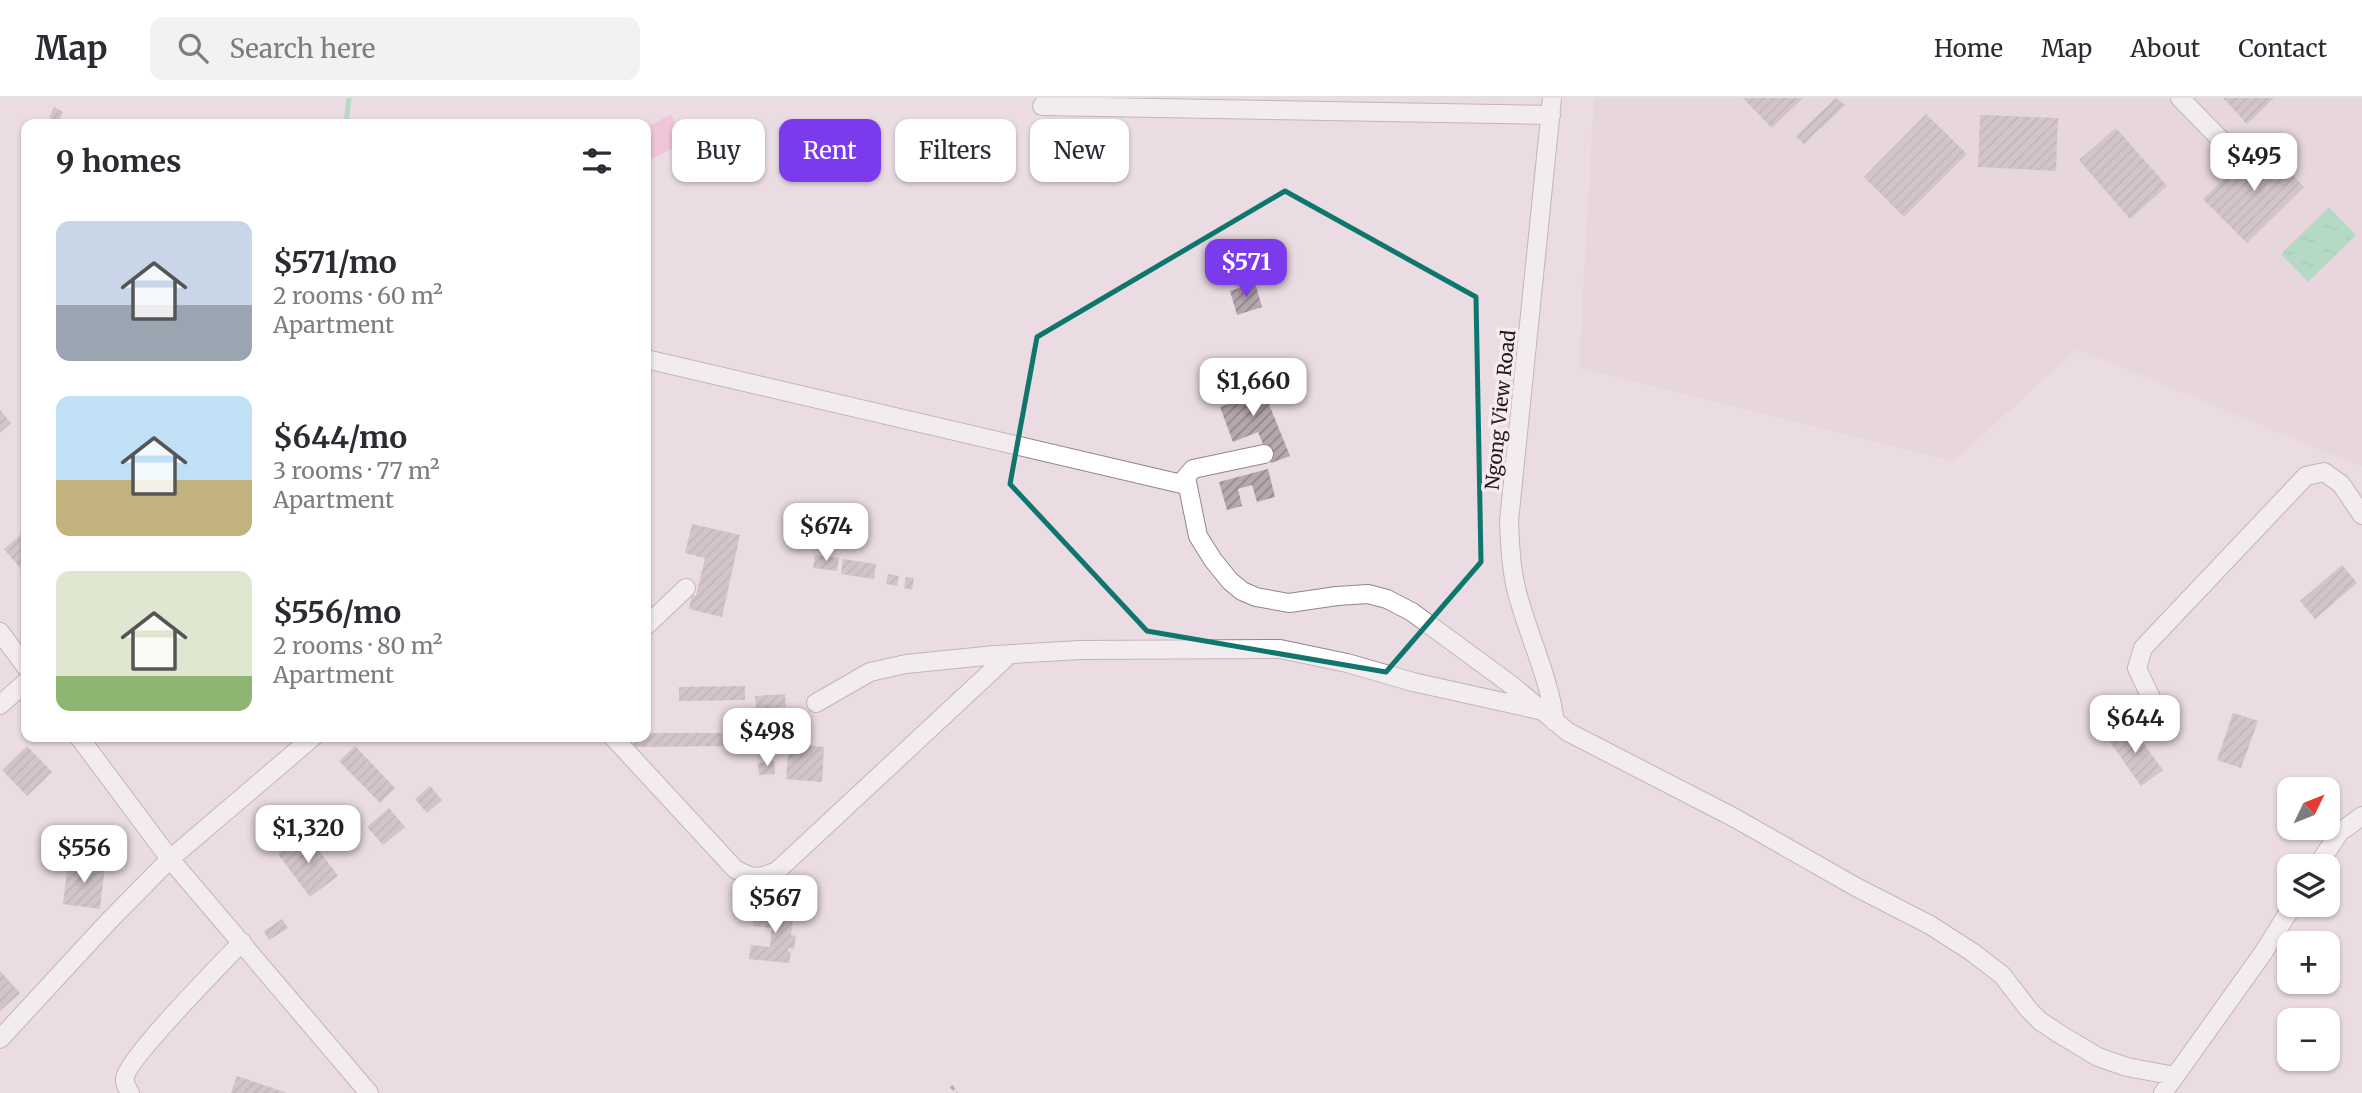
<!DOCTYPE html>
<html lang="en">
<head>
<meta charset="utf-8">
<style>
	body { margin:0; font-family:Merriweather,serif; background:#f2f2f3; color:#2b2b33; height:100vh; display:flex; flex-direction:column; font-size:26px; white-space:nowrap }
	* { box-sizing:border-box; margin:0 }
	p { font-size:23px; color:#7c7c81 }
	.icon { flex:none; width:38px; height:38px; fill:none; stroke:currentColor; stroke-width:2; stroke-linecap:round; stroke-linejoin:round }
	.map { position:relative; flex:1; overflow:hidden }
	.panel { position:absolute; left:21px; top:21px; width:630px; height:623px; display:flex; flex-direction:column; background:#fff; border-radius:14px; box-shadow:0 2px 5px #0004 }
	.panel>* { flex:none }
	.banner { position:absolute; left:672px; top:21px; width:665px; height:63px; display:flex; gap:14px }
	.needle { width:46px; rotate:47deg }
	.fabs { position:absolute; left:2277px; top:679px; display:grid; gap:14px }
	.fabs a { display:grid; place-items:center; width:63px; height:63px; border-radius:14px; background:#fff; box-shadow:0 2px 5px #0004; font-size:35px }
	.price { position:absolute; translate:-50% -60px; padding:0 16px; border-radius:14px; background:#fff; color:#222; font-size:23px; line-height:46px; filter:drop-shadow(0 2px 4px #0008) }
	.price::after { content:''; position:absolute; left:50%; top:42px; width:21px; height:16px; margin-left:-10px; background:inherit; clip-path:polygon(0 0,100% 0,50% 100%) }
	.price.on { background:#7c3aed; color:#fff }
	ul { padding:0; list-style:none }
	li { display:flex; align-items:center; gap:21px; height:175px; padding:0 35px }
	li span { display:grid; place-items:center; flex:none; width:196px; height:140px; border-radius:14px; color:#555 }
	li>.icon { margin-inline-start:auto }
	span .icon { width:84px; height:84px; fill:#fffc; stroke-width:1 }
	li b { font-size:30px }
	h2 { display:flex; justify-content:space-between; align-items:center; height:84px; padding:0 35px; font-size:30px }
	.chip { padding:0 24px; border-radius:14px; background:#fff; box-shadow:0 2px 5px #0004; font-size:24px; line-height:63px }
	.chip.on { background:#7c3aed; color:#fff }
	header { display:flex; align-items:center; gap:42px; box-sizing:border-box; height:98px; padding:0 35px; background:#fff; border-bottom:2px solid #e1e1e2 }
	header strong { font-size:33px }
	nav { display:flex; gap:38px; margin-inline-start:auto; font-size:24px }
	.search { width:490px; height:63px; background:#f2f2f3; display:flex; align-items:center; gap:18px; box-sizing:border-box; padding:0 24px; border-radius:14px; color:#7c7c81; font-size:26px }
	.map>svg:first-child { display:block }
	.built { fill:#e4ced8 }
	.green { fill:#f8a6ce }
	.water { fill:url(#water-ripples) }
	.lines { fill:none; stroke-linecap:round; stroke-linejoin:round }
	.stream { stroke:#74d8a5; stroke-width:5 }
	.building { fill:url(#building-hatch) }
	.minor-casing { stroke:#92858b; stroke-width:20 }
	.path { stroke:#847a7e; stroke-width:3.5; stroke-dasharray:5 3.5; stroke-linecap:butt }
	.minor { stroke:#fff; stroke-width:18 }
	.marked { fill:none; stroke:#0f766e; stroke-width:5; stroke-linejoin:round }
	.labels { text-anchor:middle; stroke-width:7; stroke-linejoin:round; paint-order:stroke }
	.street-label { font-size:19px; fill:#1e191b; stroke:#f7e9ef }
</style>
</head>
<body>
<header>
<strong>Map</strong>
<div class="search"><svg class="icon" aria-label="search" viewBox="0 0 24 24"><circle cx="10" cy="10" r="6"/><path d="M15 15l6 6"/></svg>Search here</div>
<nav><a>Home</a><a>Map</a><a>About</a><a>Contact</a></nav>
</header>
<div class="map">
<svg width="2362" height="995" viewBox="0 0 2362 995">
	<defs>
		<pattern id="water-ripples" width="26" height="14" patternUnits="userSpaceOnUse" patternTransform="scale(1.75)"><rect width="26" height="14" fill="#74d8a5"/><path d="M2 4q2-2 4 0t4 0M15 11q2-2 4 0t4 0" fill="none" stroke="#64b98d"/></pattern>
		<pattern id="building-hatch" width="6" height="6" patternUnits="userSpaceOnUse" patternTransform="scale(1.75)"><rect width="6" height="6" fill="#b5a7ad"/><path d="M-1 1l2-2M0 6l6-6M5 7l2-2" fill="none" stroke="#93878c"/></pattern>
	</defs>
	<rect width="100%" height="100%" fill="#eadce2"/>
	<path class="built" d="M1594,0H2362V369L2077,251L1954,363L1579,269Z"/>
	<path class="green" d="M671,17L685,44L646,64V29Z"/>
	<path class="water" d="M2329,109L2356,137L2308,184L2281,156Z"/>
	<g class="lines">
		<path class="stream" d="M346,26L349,0"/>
	</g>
	<path class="building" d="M1743,0H1803L1772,30Z
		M1836,0L1845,7L1804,46L1796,38Z
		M2223,0H2274L2247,26Z
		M54,9L63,14L58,24L49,19Z
		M1926,16L1967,56L1904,119L1864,79Z
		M1980,17L2058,20L2056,73L1978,69Z
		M2116,30L2167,88L2130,121L2079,62Z
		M2261,44L2304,89L2247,145L2203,101Z
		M1255,185L1262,209L1237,217L1230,193Z
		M1247,276L1258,304L1267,301L1290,358L1271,365L1258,334L1233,344L1220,309L1232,305L1224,285Z
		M0,312L11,325L0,335Z
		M1268,371L1275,399L1257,404L1252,387L1238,391L1242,408L1227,412L1219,384Z
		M692,426L740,437L722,519L689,511L692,497L696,498L705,460L685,455Z
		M26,432V477L4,451Z
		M815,457L839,460L837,473L813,470Z
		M843,461L876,466L874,481L841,476Z
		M2342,467L2357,485L2315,521L2300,503Z
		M888,476L899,478L897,488L886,486Z
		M906,479L914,480L912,492L904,490Z
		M745,588V602L679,603V589Z
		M785,596L786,609L756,611L755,598Z
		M2233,615L2258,623L2241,670L2217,662Z
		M2129,626L2163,672L2141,688L2108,641Z
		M646,635H730V648L634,649V639H646Z
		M789,646L824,649L822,684L786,681Z
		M27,648L52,674L27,698L2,672Z
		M355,648L395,690L380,705L339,663Z
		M774,663L775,676L759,677L758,665Z
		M430,688L442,702L427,715L415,701Z
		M389,710L405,729L383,747L367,729Z
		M306,735L338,778L310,799L278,756Z
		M68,763L105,768L100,811L63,806Z
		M755,809L794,813L791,837L796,838L794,851L788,850V853L791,854L789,865L749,861L751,847L770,849L772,830L753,828Z
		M282,821L288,830L269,842L264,833Z
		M0,873L20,895L0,913Z
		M237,978L287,995H231Z"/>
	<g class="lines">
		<defs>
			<path id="minor" d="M1552,0L1509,423C1510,448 1511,473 1518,498C1530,541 1549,580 1555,624
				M2180,0L2224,45
				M1042,8L1551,17
				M646,261L1186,387
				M1264,356L1193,371L1186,379L1198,438L1213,462L1230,483L1242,493L1256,499L1289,505L1337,498L1368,496L1387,501L1412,514L1510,586L1568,634L1733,719L1856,789L1930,827L1972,854L2002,877L2029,912L2040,923L2058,935L2098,959L2127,969L2175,978
				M646,528L686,490
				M0,534L26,569
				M2151,600L2137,570L2143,550L2306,378L2324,374L2341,386L2362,417
				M816,605L870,574L906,566L995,557L1080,552L1280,551L1347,565L1413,584L1539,612
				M0,607L26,584
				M79,639L170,761L369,995
				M613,639L735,771C753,781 758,781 777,773L1010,556
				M2317,768L2340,734L2362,718
				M0,941L108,824L170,761L313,639
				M130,995C128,991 124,986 125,980C127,961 223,864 242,844
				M2163,995L2263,855L2293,807"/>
		</defs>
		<use href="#minor" class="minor-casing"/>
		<path class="path" d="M951,988L957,995"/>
		<use href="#minor" class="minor"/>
	</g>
	<path d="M0 0H2362V995H0ZM1285,93L1476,199L1481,464L1386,574L1147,533L1010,386L1037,239Z" fill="#eadce2" fill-opacity=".55" fill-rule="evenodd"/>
	<path class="marked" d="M1285,93L1476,199L1481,464L1386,574L1147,533L1010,386L1037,239Z"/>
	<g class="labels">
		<g class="street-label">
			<text transform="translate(1500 312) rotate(-84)" y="7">Ngong View Road</text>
		</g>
	</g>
</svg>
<div class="fabs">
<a><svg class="needle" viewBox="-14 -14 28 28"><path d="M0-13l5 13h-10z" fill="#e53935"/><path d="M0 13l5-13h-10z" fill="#7c7c81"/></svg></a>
<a><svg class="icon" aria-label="layers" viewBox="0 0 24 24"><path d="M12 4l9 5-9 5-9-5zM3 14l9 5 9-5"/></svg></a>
<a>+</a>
<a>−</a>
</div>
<b class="price" style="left:2254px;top:95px">$495</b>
<b class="price on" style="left:1246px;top:201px">$571</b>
<b class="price" style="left:1253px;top:320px">$1,660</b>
<b class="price" style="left:826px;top:465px">$674</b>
<b class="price" style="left:2135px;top:657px">$644</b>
<b class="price" style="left:767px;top:670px">$498</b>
<b class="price" style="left:308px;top:767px">$1,320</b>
<b class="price" style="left:84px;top:787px">$556</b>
<b class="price" style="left:775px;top:837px">$567</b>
<div class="banner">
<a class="chip">Buy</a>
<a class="chip on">Rent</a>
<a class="chip">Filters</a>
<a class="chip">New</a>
</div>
<section class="panel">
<h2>9 homes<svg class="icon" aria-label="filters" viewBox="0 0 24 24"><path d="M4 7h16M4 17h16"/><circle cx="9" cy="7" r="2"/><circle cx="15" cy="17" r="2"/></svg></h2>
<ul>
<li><span style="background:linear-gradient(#c9d6e8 60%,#9aa5b1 0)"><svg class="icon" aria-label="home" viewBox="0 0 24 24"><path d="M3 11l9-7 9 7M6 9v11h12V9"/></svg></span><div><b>$571/mo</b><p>2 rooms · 60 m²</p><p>Apartment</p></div></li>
<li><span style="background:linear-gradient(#bfe0f5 60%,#c2b280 0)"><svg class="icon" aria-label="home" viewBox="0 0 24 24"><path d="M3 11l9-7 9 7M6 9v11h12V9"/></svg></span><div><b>$644/mo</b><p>3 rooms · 77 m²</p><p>Apartment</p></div></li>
<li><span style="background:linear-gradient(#dfe7d0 75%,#8fb573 0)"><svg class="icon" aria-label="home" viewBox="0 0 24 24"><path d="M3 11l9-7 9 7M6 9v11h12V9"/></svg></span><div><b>$556/mo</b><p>2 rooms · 80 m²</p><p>Apartment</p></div></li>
</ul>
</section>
</div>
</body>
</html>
